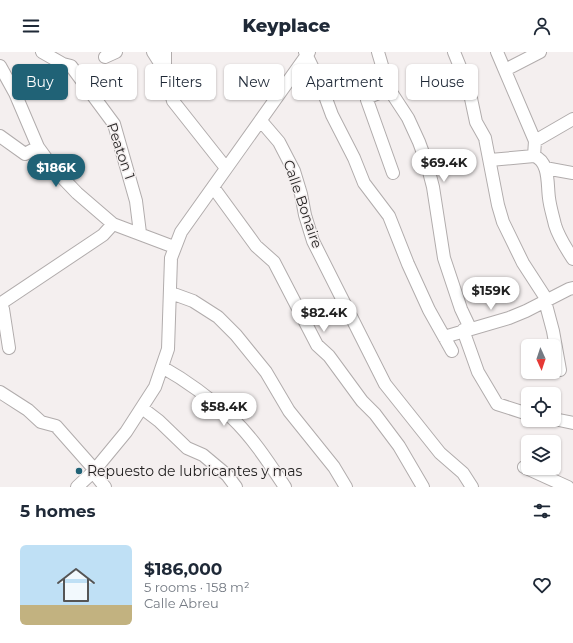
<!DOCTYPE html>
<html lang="en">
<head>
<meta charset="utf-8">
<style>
	body { margin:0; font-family:Montserrat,sans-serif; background:#f2f2f3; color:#1f2937; height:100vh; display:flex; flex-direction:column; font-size:15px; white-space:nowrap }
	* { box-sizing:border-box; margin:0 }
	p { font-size:13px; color:#747a83 }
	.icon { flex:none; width:22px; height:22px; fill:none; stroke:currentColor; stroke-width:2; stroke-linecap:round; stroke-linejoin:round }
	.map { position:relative; height:435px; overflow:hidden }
	.side { display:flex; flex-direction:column; background:#fff; flex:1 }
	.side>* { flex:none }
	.banner { position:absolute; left:12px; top:12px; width:549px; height:36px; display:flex; gap:8px }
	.needle { width:26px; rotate:177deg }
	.tools { position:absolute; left:521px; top:287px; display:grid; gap:8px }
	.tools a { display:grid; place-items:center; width:40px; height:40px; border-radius:6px; background:#fff; box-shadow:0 1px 3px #0004; font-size:20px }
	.price { position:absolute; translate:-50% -34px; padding:0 9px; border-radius:14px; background:#fff; color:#222; font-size:13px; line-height:26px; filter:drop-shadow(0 1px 2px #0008) }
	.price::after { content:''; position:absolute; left:50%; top:24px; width:12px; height:9px; margin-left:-6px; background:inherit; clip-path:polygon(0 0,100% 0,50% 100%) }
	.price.current { background:#206276; color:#fff }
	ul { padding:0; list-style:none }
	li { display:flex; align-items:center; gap:12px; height:100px; padding:0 20px }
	li span { display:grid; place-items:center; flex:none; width:112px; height:80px; border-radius:6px; color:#555 }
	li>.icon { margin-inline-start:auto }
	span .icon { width:48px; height:48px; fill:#fffc; stroke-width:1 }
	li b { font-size:17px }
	h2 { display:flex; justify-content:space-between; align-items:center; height:48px; padding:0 20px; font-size:17px }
	.pill { padding:0 14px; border-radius:6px; background:#fff; box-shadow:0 1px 3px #0004; font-size:14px; line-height:36px }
	.pill.current { background:#206276; color:#fff }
	header { display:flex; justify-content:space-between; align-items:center; height:52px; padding:0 20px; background:#fff; font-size:18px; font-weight:800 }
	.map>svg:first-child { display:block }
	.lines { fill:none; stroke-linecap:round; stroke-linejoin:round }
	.minor-casing { stroke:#b1acac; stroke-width:14 }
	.minor { stroke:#fff; stroke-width:12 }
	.poi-dot { fill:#206276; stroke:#f4efef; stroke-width:1.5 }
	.labels { text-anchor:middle; stroke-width:3; stroke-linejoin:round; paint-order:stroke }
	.street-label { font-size:14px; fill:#211f1f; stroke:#f4efef }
	.poi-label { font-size:14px; fill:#211f1f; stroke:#f4efef; text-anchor:start }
</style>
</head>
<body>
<header><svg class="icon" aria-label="menu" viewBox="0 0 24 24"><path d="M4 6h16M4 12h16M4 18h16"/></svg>Keyplace<svg class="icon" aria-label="person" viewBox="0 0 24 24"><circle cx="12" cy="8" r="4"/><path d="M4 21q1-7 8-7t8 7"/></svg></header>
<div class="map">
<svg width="573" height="435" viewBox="0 0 573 435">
	<rect width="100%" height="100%" fill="#f4efef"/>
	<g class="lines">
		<defs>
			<path id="minor" d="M42,0L63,12L71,14L114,72L136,149L140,181
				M153,0L165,19
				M165,0V19L173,49L226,116
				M305,0L321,33L332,63L354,106L364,131L389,164L408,212L429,258L452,299
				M378,0L389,37L408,66L419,90L427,112L433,135L444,206L461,257L470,276
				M454,0L469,37L476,70L485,86L498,153L503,170L523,211L547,248
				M497,0L535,89L534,104C550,110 547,132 549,146C550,155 553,164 555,173C559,186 566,196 573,207
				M105,5L116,0
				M0,14L15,41L38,95L54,117L77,141L113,172L174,195
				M505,18L540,0
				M389,37L369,45L367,48L393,121
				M261,69L279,90L294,119L301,142L305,163L313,189L385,332L440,401L463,421L472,435
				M0,84L25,102L38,95
				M535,89L573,67
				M490,108L534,104
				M545,116L573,121
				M213,135L256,194L274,210L317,293L329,304L362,349L375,362L399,394L423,435
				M171,241L193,249L218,265L236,283L266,320L289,359L334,415L346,435
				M545,249L553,279L560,318
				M0,252L103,183L113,172
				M0,253L3,257L9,296
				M463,278L478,320L497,352L528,362
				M444,285L509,266L526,259L569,237L573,236
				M162,315C187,329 211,347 232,366C253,386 269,411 285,435
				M0,340L28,358L41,370L56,374L94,417
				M142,356L159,369L187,396L203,403L227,423L236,435
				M554,367L573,371
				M524,415L568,435
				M93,420L105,435
				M77,435L93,420L126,380L155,335L168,297L171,206L181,180L309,0"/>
		</defs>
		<use href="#minor" class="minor-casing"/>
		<use href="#minor" class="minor"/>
	</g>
	<circle class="poi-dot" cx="79" cy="419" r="4"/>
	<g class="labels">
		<g class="street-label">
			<text transform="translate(121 99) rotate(71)" y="5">Peaton 1</text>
			<text transform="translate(303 152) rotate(71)" y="5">Calle Bonaire</text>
		</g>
		<g class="poi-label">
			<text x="87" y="424">Repuesto de lubricantes y mas</text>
		</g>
	</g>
</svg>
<div class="tools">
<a><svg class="needle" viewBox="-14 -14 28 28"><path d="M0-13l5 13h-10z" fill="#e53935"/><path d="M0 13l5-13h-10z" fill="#747a83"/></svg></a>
<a><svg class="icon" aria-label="locate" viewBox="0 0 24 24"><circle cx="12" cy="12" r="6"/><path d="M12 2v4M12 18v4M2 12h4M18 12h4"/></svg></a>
<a><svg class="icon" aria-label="layers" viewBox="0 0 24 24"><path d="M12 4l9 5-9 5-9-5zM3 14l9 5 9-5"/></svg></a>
</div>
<b class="price" style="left:444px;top:131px">$69.4K</b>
<b class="price current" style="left:56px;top:136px">$186K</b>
<b class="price" style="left:491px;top:259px">$159K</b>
<b class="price" style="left:324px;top:281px">$82.4K</b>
<b class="price" style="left:224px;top:375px">$58.4K</b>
<div class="banner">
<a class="pill current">Buy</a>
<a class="pill">Rent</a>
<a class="pill">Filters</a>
<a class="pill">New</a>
<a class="pill">Apartment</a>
<a class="pill">House</a>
</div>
</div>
<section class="side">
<h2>5 homes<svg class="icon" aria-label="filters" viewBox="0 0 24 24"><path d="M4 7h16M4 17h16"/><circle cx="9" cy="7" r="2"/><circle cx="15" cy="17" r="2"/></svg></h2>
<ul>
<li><span style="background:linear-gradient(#bfe0f5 75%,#c2b280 0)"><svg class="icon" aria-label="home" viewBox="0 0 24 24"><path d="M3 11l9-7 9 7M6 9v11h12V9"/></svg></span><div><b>$186,000</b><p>5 rooms · 158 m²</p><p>Calle Abreu</p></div><svg class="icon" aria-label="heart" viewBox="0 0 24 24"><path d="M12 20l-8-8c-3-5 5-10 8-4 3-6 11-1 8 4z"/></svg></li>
</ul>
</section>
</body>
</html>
